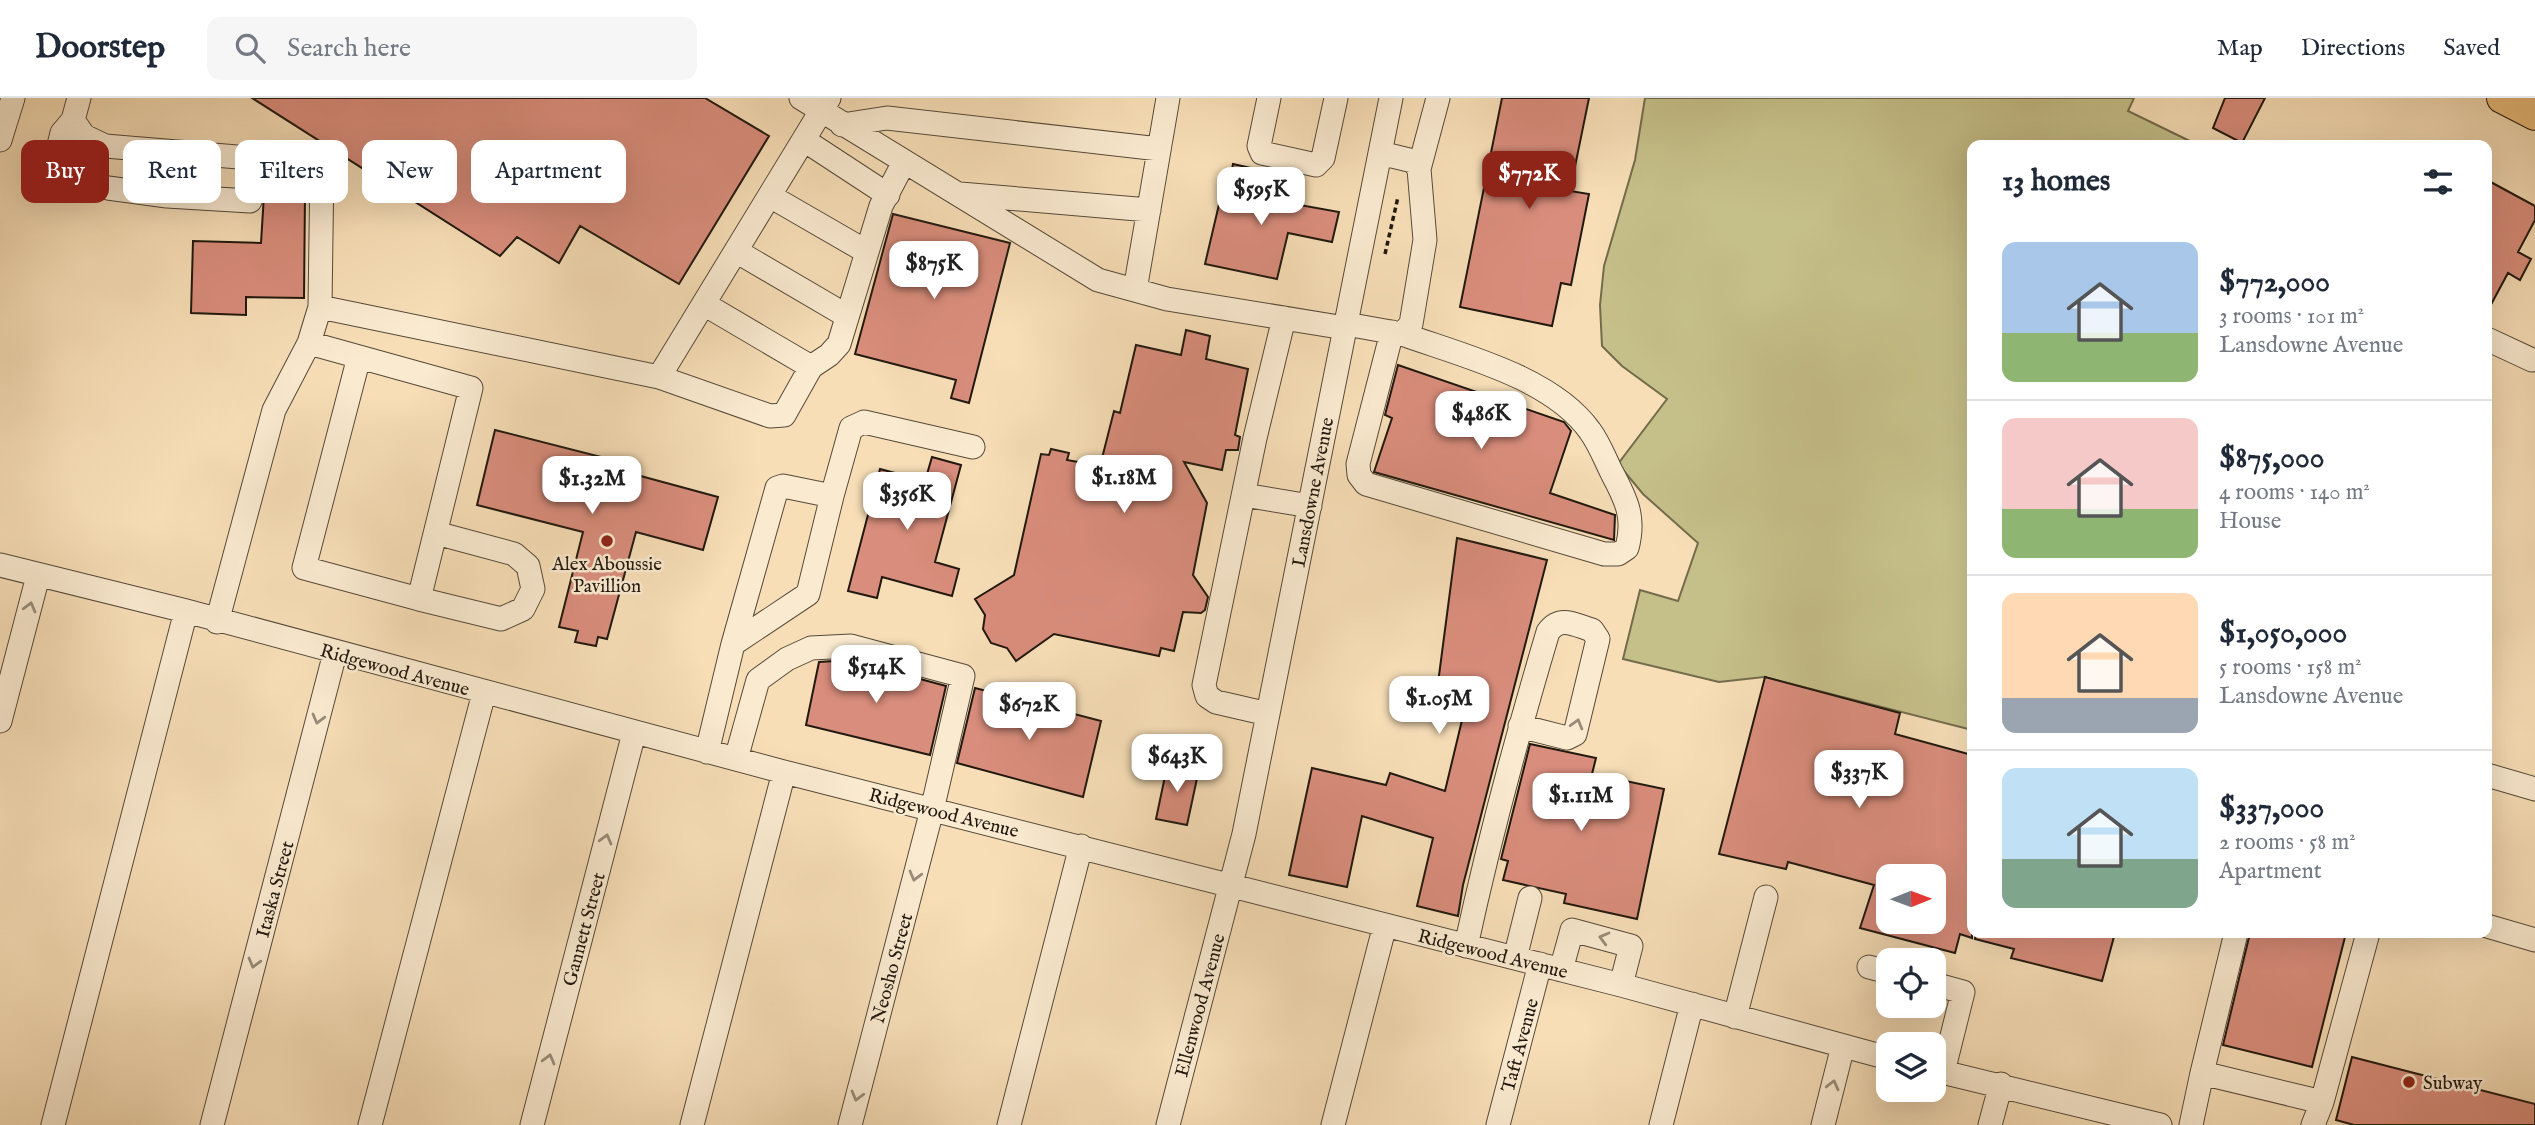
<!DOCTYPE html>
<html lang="en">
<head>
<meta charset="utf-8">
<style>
	body { margin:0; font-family:"IM FELL English",serif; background:#f6f6f7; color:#1f2937; height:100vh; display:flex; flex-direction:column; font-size:26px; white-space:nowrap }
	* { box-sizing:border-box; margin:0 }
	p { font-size:23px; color:#747a83 }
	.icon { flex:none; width:38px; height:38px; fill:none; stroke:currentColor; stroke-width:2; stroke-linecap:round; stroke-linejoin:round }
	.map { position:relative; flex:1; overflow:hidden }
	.drawer { position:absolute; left:1967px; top:42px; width:525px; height:798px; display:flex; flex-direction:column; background:#fff; border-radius:14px; box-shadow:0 7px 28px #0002 }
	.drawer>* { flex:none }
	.guide { position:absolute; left:21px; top:42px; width:665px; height:63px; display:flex; gap:14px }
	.needle { width:46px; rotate:89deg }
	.tools { position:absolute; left:1876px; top:766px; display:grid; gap:14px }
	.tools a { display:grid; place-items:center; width:70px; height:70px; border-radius:14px; background:#fff; box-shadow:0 7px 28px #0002; font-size:35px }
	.price { position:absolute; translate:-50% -60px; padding:0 16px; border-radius:14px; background:#fff; color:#222; font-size:23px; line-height:46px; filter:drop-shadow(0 2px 4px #0008) }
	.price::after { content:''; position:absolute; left:50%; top:42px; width:21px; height:16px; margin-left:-10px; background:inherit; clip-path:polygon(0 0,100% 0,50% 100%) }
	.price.current { background:#8f2418; color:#fff }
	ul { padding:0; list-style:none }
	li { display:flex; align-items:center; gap:21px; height:175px; padding:0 35px }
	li+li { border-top:2px solid #e0e1e3 }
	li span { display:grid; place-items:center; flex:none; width:196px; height:140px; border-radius:14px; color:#555 }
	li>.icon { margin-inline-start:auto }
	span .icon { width:84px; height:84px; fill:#fffc; stroke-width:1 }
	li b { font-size:30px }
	h2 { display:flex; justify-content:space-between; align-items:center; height:84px; padding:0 35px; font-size:30px }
	.chip { padding:0 24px; border-radius:14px; background:#fff; box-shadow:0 7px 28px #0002; font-size:24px; line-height:63px }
	.chip.current { background:#8f2418; color:#fff }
	header { display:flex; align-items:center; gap:42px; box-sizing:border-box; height:98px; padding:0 35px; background:#fff; border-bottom:2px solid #e0e1e3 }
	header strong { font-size:33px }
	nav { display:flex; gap:38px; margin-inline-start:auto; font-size:24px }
	.search { width:490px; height:63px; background:#f6f6f7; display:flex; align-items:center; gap:18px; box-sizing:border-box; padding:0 24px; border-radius:14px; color:#747a83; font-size:26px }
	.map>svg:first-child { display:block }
	.green { fill:#c5bf89; stroke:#736c4c; stroke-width:2 }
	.building { fill:#d98d7c; stroke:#21190f; stroke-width:2; fill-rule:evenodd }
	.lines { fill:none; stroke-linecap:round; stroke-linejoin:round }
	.minor-casing { stroke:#564a39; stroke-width:25 }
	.major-casing { stroke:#21190f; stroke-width:32 }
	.path { stroke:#21190f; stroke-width:3.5; stroke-dasharray:5 3.5; stroke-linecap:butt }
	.minor { stroke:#faead0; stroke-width:23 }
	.major { stroke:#ecbf7c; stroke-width:30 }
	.oneway { stroke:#988c79 }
	.poi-dot { fill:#8f2418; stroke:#faead0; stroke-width:2.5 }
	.labels { text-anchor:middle; stroke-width:5; stroke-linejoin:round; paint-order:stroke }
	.street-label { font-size:19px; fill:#21190f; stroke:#faead0 }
	.poi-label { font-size:19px; fill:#21190f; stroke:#faead0 }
</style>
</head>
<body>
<header>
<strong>Doorstep</strong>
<div class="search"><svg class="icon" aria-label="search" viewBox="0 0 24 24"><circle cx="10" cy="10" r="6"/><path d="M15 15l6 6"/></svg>Search here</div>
<nav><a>Map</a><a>Directions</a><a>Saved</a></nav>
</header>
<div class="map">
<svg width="2535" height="1027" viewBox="0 0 2535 1027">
	<rect width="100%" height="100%" fill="#f7deb7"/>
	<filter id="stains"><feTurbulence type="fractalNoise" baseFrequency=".00286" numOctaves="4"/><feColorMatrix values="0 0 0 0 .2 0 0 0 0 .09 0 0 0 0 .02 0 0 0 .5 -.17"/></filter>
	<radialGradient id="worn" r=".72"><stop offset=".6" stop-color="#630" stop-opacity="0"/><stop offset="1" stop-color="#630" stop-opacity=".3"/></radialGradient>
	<path class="green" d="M1645,0H2134L2128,13L2198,47H1972V632L1764,579L1719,584L1623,561L1640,492L1678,503L1698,445L1643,396L1618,366L1667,301L1622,268L1602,248L1600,207L1604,168L1635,62Z"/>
	<path class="building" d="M252,0H705L769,38L679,186L580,128L559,165L517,139L500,158Z
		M1502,0H1589L1570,93L1589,96L1571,187L1561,185L1552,228L1460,209Z
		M2225,0H2265L2242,45L2213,30Z
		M1233,66L1251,70L1247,90L1285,97L1283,104L1339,114L1332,144L1288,135L1277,181L1205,166L1224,85L1229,87Z
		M265,80H289V96H305L304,200L246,199V217L191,215L193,143L261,145Z
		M2487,82L2535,108V122L2518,154L2531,161L2520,182L2508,175L2487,214Z
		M893,116L1010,145L969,305L951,300L956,282L855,256Z
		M1186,232L1210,238L1206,261L1248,271L1235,337L1240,339L1238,352H1226L1222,372L1184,364L1207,405L1193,477L1208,499L1205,512L1201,515L1183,514L1174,553L1161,550L1159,558L1054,536L1016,563L1007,550L991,545L983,531L985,517L975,501L1014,477L1041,356L1049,357L1051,351L1069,355L1067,362L1100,368L1114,313L1120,315L1136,247L1181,257Z
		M1398,267L1564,324L1571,333L1550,395L1615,417L1614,442L1374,374L1392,320L1385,317Z
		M495,332L640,369L637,377L718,399L703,452L636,434L607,541L598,539L596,548L575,544L578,533L559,529L583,434L477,407Z
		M932,359L961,367L935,464L959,471L952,498L882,479L877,500L848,493L880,371L925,383Z
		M1457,440L1547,462L1463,787L1458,818L1417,808L1433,740L1362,718L1347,789L1289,777L1312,670L1386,687L1390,675L1445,693L1469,593L1438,585Z
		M850,562L946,588L930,657L806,627L819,564Z
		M1765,579L1900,615L1895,636L1972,657V840L1960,836L1955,855L1860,830L1874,787L1788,764L1786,771L1719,756ZM1888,779H1934V824H1888Z
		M975,590L1101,623L1083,699L957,665Z
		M1530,646L1596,660L1592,676L1664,691L1637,821L1564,805L1566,796L1503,782L1508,763L1501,761Z
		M1168,664L1199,671L1187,727L1156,721Z
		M1976,835H2115L2102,883L2011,860L2014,851L1975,841Z
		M2250,835H2346L2312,969L2223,947Z
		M2352,959L2535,1006V1027H2354L2336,1022Z"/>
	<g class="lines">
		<defs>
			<path id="minor" d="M79,0L73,22L84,38L105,48L322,66L320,209
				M801,0L1098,182L1167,201L1345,230
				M1269,0L1259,48L1262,55L1316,67L1323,60L1336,0
				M73,22L62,35L53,71L108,90L167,98L250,103L251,61
				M842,27L887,20L1159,51
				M0,42L13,0
				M804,42L888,97
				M1419,71L1438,0
				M960,96L1149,112
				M770,98L867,154
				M736,153L847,218
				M1135,192L1168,0
				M704,206L811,269
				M1346,226L1402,236L1411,226L1425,142L1419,71L1413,63L1380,55
				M1392,234L1358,366L1359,377L1366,386L1604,456H1618L1627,450C1635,420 1627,403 1612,375C1605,361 1599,345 1590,333C1552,279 1460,257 1402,236
				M2487,241L2532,262
				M309,245L471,290L419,501L304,470L359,259
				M659,279L770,318L784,317L811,269L829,257L839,246L881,108L904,64
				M1244,397L1310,408
				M832,398L851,330L864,324L973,349
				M0,467L186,513L784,674L1621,887L1888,960
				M419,501L501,521L523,511L533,491L528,468L514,456L436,435
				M217,524L274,312L309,245L320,209L659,279L829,0
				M1268,616L1216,604L1207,598L1204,587L1255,340L1284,220
				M0,623L38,478
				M707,654L733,546L808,496L832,398L783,388L777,390L733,546
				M736,661L758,582L787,561L811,550L851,548L963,578L932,712L850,1027
				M2487,677L2535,691
				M2487,828L2535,842
				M1466,848C1489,742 1517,638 1548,534C1560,517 1575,527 1592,532L1598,541L1575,636L1567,640L1520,628
				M1515,860L1530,800
				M1869,869L1888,874
				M1561,872L1572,832L1631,848L1621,887
				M1934,886L1963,894L1943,974
				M1735,919L1766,799
				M1934,972L2160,1027
				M2202,975L2236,835
				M53,1027L186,513
				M212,1027L335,555
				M370,1027L484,595
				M532,1027L634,635
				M692,1027L784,674
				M1009,1027L1081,748
				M1168,1027L1244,736L1391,0
				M1333,1027L1385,827
				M1498,1027L1540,866
				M1661,1027L1692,906
				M1823,1027L1843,948
				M1990,1027L2001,986
				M2191,1027L2202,975L2322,1004L2368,835
				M2313,1027L2322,1004"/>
			<path id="major" d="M2502,0L2535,17"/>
		</defs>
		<use href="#minor" class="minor-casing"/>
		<use href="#major" class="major-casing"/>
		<path class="path" d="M1385,156L1398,99"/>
		<use href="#minor" class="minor"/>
		<use href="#major" class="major"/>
	</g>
	<defs><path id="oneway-chevron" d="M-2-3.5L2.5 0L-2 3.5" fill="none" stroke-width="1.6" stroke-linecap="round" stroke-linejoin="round" transform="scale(1.75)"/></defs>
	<g class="oneway">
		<use href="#oneway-chevron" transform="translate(30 509) rotate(-75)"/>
		<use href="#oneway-chevron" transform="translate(318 621) rotate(105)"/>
		<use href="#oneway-chevron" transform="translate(1577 626) rotate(-74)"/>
		<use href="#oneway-chevron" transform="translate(606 741) rotate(-75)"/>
		<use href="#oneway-chevron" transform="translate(915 778) rotate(105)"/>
		<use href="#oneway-chevron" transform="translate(1604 840) rotate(-165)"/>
		<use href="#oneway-chevron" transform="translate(254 865) rotate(105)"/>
		<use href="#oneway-chevron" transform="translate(549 961) rotate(-75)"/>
		<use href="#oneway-chevron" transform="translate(1833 987) rotate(-76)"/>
		<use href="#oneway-chevron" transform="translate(857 998) rotate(105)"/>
	</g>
	<g class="poi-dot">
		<circle cx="607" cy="443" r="7"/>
		<circle cx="2409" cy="984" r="7"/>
	</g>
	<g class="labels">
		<g class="street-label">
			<text transform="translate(1312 394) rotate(-79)" y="7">Lansdowne Avenue</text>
			<text transform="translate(395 571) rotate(15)" y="7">Ridgewood Avenue</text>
			<text transform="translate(944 714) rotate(14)" y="7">Ridgewood Avenue</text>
			<text transform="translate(274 791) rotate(-75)" y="7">Itaska Street</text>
			<text transform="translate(583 831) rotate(-75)" y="7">Gannett Street</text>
			<text transform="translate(1493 855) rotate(14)" y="7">Ridgewood Avenue</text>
			<text transform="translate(891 870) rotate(-75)" y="7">Neosho Street</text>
			<text transform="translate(1199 907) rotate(-75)" y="7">Ellenwood Avenue</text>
			<text transform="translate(1519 947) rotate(-75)" y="7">Taft Avenue</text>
		</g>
		<g class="poi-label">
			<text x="607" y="472">Alex Aboussie<tspan x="607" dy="22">Pavillion</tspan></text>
			<text x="2423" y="991" text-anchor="start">Subway</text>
		</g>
	</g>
	<rect width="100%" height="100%" filter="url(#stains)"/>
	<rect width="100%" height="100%" fill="url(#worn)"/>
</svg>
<div class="tools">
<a><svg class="needle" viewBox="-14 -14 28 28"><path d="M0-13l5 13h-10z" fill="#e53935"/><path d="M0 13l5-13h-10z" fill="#747a83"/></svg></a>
<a><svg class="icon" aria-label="locate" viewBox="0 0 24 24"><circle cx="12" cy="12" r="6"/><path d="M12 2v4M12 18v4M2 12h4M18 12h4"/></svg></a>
<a><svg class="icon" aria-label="layers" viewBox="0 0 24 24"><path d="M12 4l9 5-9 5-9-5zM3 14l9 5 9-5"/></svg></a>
</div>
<b class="price current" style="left:1529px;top:113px">$772K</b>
<b class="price" style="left:1261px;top:129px">$595K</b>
<b class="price" style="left:934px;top:203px">$875K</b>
<b class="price" style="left:1481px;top:353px">$486K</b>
<b class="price" style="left:1124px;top:417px">$1.18M</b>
<b class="price" style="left:592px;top:418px">$1.32M</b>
<b class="price" style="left:907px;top:434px">$356K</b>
<b class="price" style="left:876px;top:607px">$514K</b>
<b class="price" style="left:1439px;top:638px">$1.05M</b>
<b class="price" style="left:1029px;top:644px">$672K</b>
<b class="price" style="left:1177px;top:696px">$643K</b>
<b class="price" style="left:1859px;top:712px">$337K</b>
<b class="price" style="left:1581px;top:735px">$1.11M</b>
<div class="guide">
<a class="chip current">Buy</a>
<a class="chip">Rent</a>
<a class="chip">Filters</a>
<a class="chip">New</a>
<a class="chip">Apartment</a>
</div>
<section class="drawer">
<h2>13 homes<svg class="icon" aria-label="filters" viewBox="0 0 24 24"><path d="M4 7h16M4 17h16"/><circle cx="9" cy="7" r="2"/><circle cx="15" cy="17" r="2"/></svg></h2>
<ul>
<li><span style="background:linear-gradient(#a9c7e8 65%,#8fb573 0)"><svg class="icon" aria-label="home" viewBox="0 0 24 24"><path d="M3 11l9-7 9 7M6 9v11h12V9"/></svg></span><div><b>$772,000</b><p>3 rooms · 101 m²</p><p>Lansdowne Avenue</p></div></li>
<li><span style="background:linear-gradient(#f6c9c9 65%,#8fb573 0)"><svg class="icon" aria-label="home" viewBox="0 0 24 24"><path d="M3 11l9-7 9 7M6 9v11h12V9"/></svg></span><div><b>$875,000</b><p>4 rooms · 140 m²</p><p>House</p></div></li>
<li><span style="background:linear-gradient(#ffd9b3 75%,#9aa5b1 0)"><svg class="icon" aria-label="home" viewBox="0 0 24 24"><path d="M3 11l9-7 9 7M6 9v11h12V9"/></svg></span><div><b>$1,050,000</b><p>5 rooms · 158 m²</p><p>Lansdowne Avenue</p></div></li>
<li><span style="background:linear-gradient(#bfe0f5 65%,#7fa58c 0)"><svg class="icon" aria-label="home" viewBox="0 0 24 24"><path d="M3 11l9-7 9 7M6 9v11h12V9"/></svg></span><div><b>$337,000</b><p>2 rooms · 58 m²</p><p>Apartment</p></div></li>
</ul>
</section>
</div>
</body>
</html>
